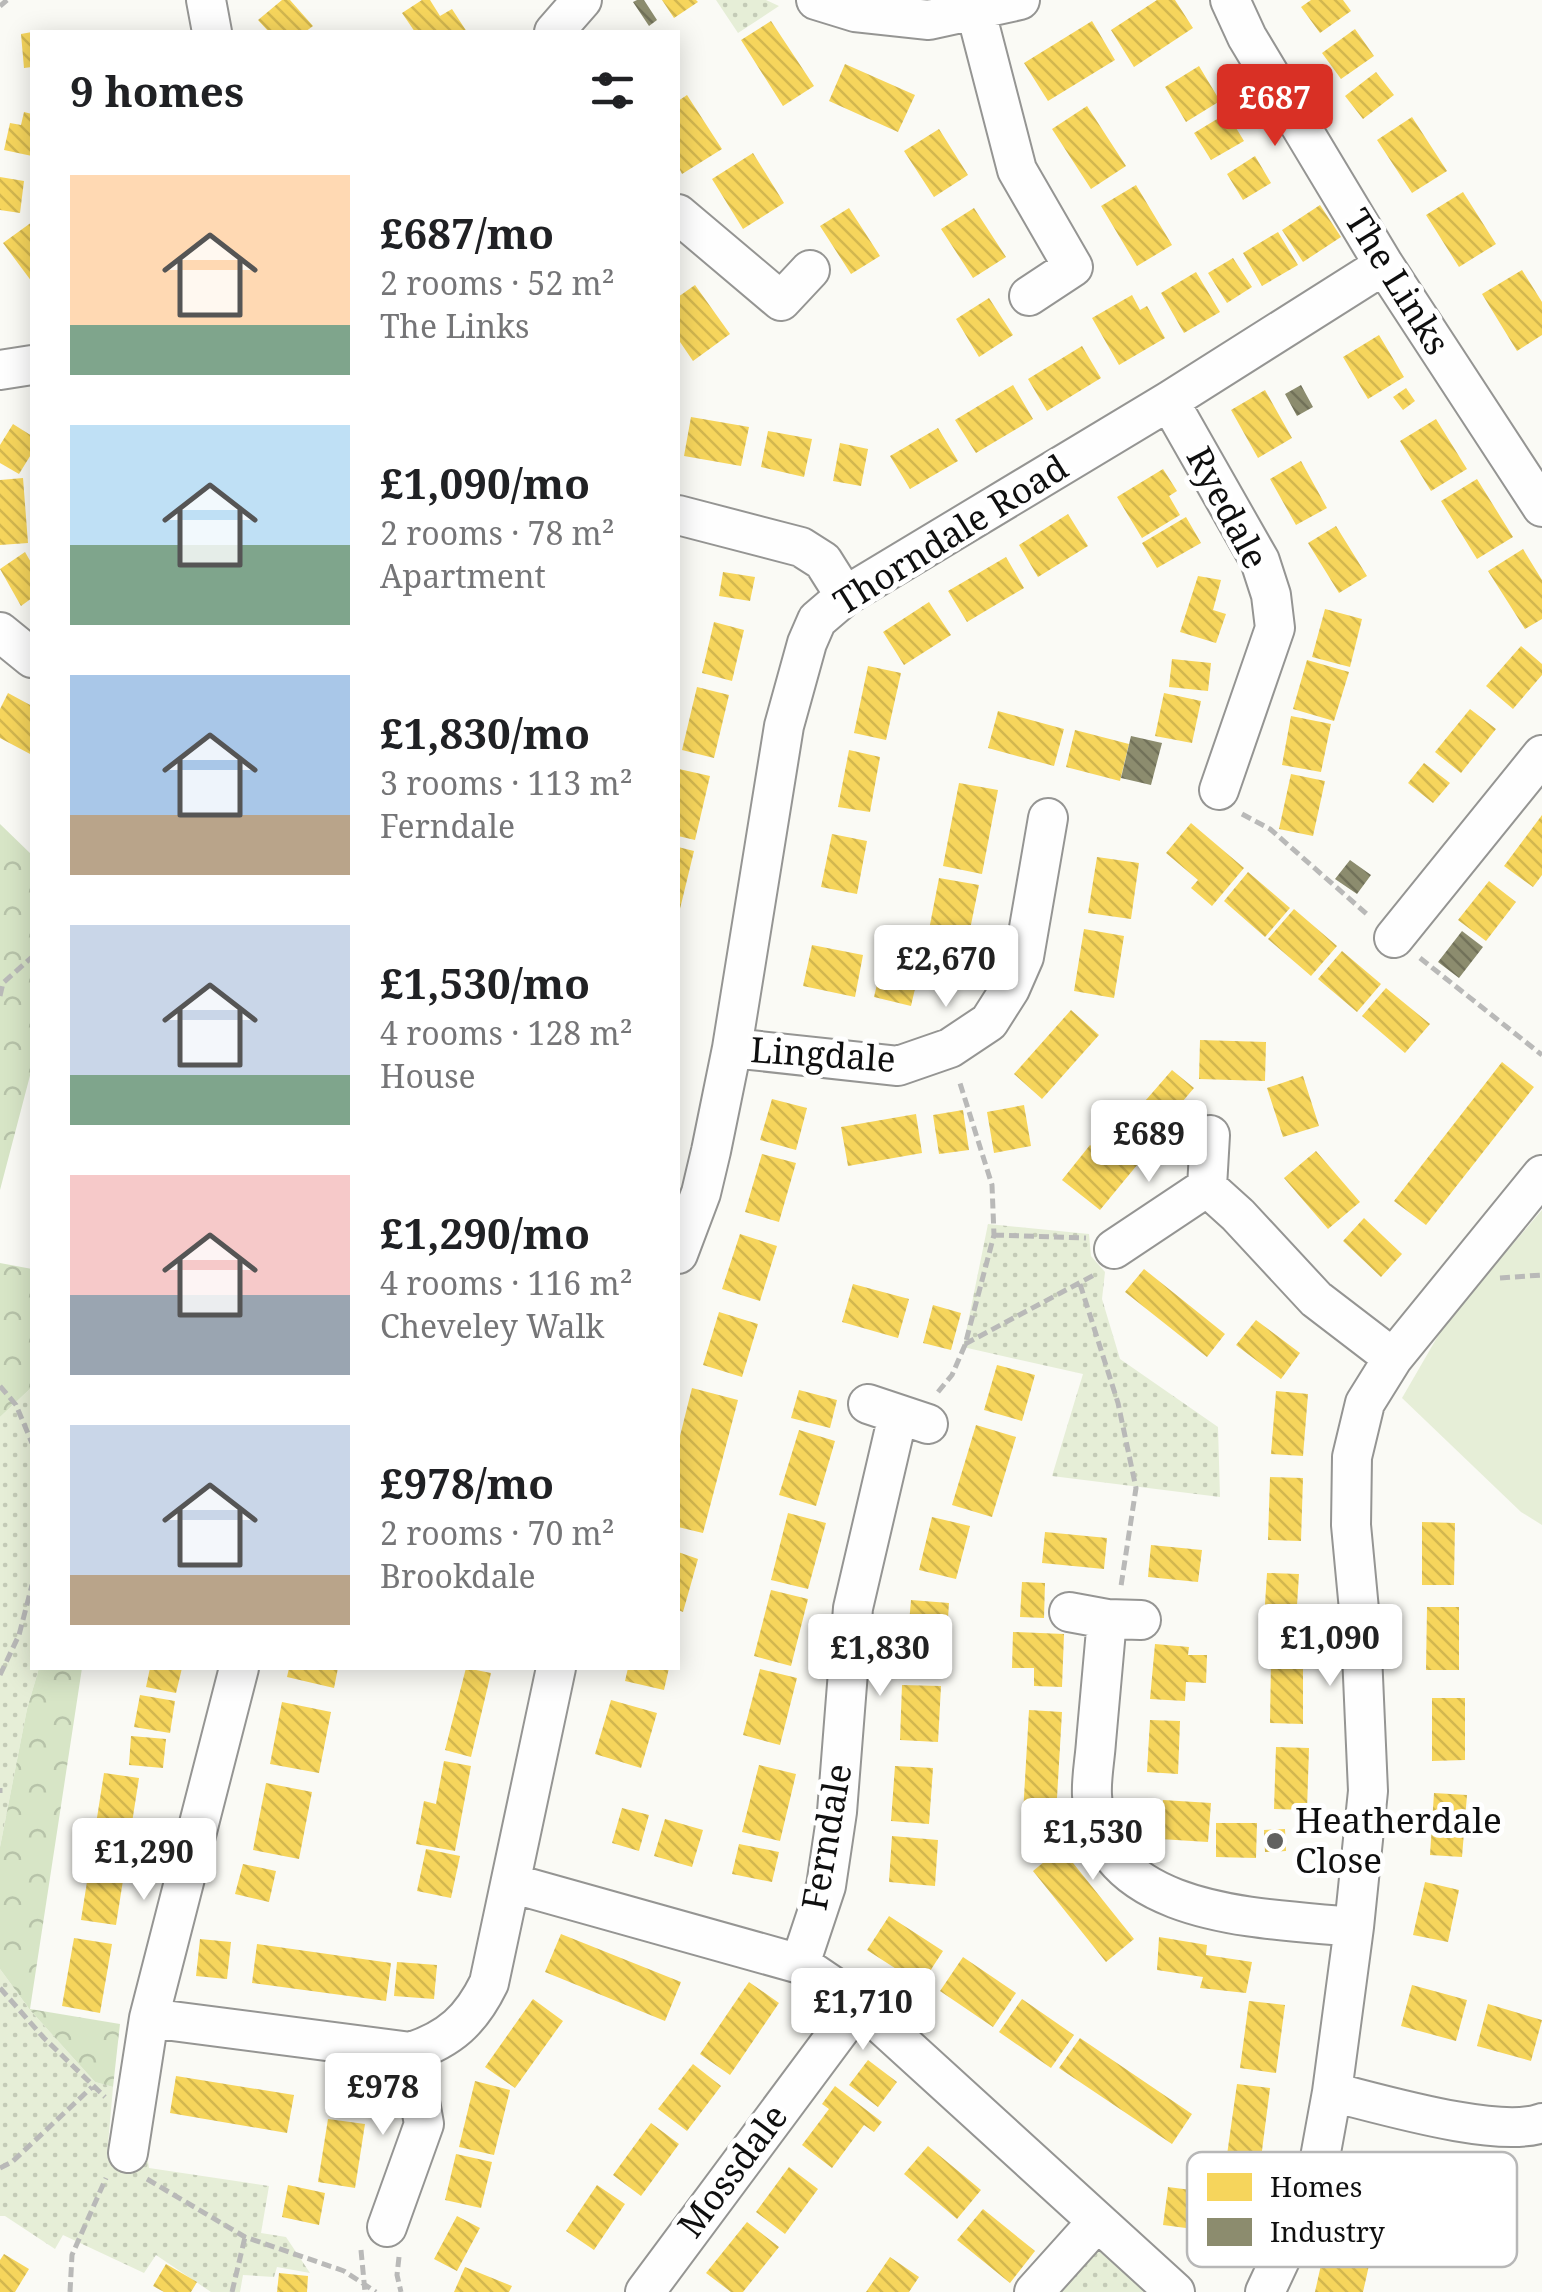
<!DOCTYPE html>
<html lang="en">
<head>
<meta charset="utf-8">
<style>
	body { margin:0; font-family:"Noto Serif",serif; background:#f6f6f6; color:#202124; height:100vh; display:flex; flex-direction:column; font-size:38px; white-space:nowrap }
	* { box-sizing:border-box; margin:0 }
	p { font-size:32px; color:#757577 }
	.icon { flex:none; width:55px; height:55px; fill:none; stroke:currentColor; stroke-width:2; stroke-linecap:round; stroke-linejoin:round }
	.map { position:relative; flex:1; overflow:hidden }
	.side { position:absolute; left:30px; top:30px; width:650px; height:1640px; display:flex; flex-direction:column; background:#fff; border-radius:0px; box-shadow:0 5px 25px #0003 }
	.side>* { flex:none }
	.price { position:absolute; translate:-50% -85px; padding:0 22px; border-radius:10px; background:#fff; color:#222; font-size:32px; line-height:65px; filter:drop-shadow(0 2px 5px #0008) }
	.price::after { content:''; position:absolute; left:50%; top:60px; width:30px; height:22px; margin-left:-15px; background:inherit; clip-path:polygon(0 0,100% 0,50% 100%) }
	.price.active { background:#d93025; color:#fff }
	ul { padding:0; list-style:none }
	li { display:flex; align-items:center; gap:30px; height:250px; padding:0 40px }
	li span { display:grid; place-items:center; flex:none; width:280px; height:200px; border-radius:0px; color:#555 }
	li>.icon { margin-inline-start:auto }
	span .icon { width:120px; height:120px; fill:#fffc; stroke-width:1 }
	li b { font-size:42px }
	h2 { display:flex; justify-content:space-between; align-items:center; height:120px; padding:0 40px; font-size:42px }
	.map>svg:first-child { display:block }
	.grass { fill:url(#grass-dots) }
	.forest { fill:url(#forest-crowns) }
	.park { fill:#e6eed7 }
	.homes { fill:url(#homes-back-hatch) }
	.industry { fill:url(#industry-back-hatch) }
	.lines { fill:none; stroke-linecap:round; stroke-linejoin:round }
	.minor-casing { stroke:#959593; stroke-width:42 }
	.path { stroke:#b9b9b8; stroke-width:5; stroke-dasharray:10 5; stroke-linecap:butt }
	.minor { stroke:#fefefe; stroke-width:38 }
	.poi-dot { fill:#616160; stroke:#fff; stroke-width:4 }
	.labels { text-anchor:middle; stroke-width:10; stroke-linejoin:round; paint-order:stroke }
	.street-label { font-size:35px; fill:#0f0f0f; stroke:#fff }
	.poi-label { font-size:35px; fill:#0f0f0f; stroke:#fff; text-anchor:start }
	.key { fill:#fff; stroke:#b7b7b7; stroke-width:2.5 }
	.key-label { font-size:28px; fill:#0f0f0f }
</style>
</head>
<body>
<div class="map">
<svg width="1542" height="2292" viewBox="0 0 1542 2292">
	<defs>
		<pattern id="grass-dots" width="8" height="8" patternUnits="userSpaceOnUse" patternTransform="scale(2.5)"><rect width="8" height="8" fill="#e6eed7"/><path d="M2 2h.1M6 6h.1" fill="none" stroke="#c4cbb7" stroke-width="1.8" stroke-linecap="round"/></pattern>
		<pattern id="forest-crowns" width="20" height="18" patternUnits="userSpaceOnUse" patternTransform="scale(2.5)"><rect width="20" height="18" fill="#d7e5c6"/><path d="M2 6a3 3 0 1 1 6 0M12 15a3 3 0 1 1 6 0" fill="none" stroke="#b7c3a9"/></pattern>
		<pattern id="homes-back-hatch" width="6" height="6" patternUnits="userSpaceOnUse" patternTransform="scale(2.5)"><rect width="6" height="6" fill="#f6d55c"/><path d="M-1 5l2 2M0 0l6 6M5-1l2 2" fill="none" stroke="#d2b64f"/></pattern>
		<pattern id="industry-back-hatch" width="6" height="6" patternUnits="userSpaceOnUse" patternTransform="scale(2.5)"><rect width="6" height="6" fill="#8c8c6e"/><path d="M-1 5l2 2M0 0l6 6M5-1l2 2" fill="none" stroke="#717159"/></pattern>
	</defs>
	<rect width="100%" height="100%" fill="#fafaf5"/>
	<path class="grass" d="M716,0H766L779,6L738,33Z
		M988,1224L1089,1234L1091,1256L1105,1272L1102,1299L1120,1359L1218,1427L1220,1497L1052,1476L1083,1374L963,1347Z
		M32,1387V1668H39L27,1709L0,1847V1417Z
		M0,1969L30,2010L95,2082L113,2087L107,2156L148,2161L149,2168L269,2186L261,2233L286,2237L310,2273L277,2267L274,2277L243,2275L240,2292H211L156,2255L144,2273L63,2235L55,2249L5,2216H0Z
		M1096,2223L1175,2292H1034Z"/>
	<path class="forest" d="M0,824L32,855V1068L0,1190Z
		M0,1263L32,1269V1387L0,1417Z
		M39,1668H82L30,2009L120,2024L113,2087L95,2082L30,2010L0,1969V1847L27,1709Z"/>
	<path class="park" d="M1542,1210V1525L1521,1512L1402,1398L1446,1322Z"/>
	<path class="homes" d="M282,0H290L313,26L305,32H269L258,20Z
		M422,0H430L440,16L452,9L467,32H415L402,13Z
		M662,0H696L698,2L674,18Z
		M1157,0H1175L1193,28L1134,67L1111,30Z
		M1311,0H1343L1351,11L1320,33L1301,7Z
		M771,21L814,86L783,106L741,40Z
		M1092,21L1115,60L1048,101L1024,63Z
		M1355,29L1374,56L1341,79L1322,53Z
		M32,32V67L24,68L21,34Z
		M845,64L915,95L898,132L829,101Z
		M1199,66L1220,101L1186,122L1165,87Z
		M1376,72L1394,95L1363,119L1345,96Z
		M687,95L722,149L682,174L678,166V101Z
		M1087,106L1126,166L1091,189L1052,129Z
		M24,112L32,114V156L4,150L10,123L21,125Z
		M1227,113L1244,141L1211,160L1194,133Z
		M1412,117L1447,171L1412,193L1377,140Z
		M939,129L968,175L934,197L904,151Z
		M753,153L784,203L743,229L712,179Z
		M1255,156L1271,183L1243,200L1227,174Z
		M0,177L24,181L20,213L0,210Z
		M1136,185L1172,245L1137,266L1101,206Z
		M1463,192L1496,244L1459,267L1426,215Z
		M1320,205L1341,237L1303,262L1282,230Z
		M849,208L880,256L851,274L820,226Z
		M974,208L1006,257L973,278L941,229Z
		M32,222V282L3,243Z
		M1278,232L1298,265L1262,286L1243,253Z
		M1233,258L1252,287L1227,303L1208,273Z
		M1522,270L1542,302V335L1517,351L1482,294Z
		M1196,272L1220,312L1184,333L1161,293Z
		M695,285L730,334L693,361L678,339V297Z
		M1132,295L1140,310L1147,306L1165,338L1119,365L1092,318Z
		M989,298L1013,335L979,357L956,319Z
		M1379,335L1404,377L1368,399L1343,357Z
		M1082,346L1101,378L1047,411L1028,379Z
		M1013,385L1033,419L976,453L955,420Z
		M1406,388L1415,401L1403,410L1393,397Z
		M1265,390L1292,438L1258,458L1231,410Z
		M691,417L749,427L741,466L684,456Z
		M1436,419L1467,469L1431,491L1400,441Z
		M13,424L32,436V453L19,474L0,463V445Z
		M938,428L958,461L910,489L890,456Z
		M768,431L812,439L804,477L761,467Z
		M840,443L868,449L861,486L833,481Z
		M1301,461L1327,508L1296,525L1270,479Z
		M1163,469L1177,491L1169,496L1180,515L1142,538L1117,497Z
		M23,478L28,543L0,545V480Z
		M1477,479L1513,537L1477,559L1441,501Z
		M1068,514L1088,546L1038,577L1019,545Z
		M1186,517L1201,543L1157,568L1142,543Z
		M1336,526L1367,576L1339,593L1308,543Z
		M1523,549L1542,580V619L1525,629L1488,571Z
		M25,552L32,564V598L21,606L0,569Z
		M1006,557L1024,588L967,622L948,591Z
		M723,572L755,577L750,601L719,596Z
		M1198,576L1221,580L1213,610L1226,614L1216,643L1180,632Z
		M929,602L951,635L904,665L883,632Z
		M1325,609L1362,619L1350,667L1312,657Z
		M714,622L744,630L732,681L702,673Z
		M1521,646L1542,664V675L1513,709L1486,686Z
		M1172,659L1211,663L1208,691L1169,687Z
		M1307,660L1349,672L1334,721L1293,709Z
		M868,666L901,673L886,740L854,733Z
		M697,687L729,695L714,758L682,750Z
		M8,693L32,706V755L0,738V709Z
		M1164,693L1201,701L1192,743L1155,736Z
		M1470,709L1496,729L1461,773L1435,752Z
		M998,711L1064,729L1054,766L988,748Z
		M1291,716L1331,724L1321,772L1282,765Z
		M1075,730L1129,744L1120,781L1066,767Z
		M849,750L880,757L870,812L838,807Z
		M1424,763L1450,783L1433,803L1408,783Z
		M679,769L710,776L695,840L678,836Z
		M1291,774L1325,781L1313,836L1279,829Z
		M959,783L998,790L982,874L943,866Z
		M1542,815V875L1533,887L1504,866Z
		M1191,823L1244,868L1212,906L1191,888L1198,880L1166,853Z
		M832,834L867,841L857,894L821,887Z
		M678,847L694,851L679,913L678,912Z
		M1097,857L1139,863L1131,919L1088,913Z
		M1248,872L1290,908L1265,937L1224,901Z
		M939,878L979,885L962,969L923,961Z
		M1489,881L1516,902L1486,941L1458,920Z
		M1294,909L1337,946L1311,976L1268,939Z
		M1084,929L1124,936L1114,998L1074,991Z
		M812,945L863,955L855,997L803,986Z
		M1342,951L1381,984L1357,1012L1318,979Z
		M883,959L920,967L911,1006L874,997Z
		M1386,988L1430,1024L1405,1053L1362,1016Z
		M1071,1010L1099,1035L1042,1099L1014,1074Z
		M1200,1040L1266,1042L1265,1081L1199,1079Z
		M1502,1062L1534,1087L1426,1225L1394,1201Z
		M1172,1070L1194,1088L1148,1142L1126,1123Z
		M1303,1076L1319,1126L1283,1137L1267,1088Z
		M772,1099L807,1108L796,1150L760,1140Z
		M1024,1105L1031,1146L994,1153L987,1112Z
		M963,1110L969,1150L939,1154L933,1115Z
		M916,1114L922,1153L848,1166L841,1127Z
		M1104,1129L1142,1159L1100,1210L1062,1180L1090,1145L1102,1155L1107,1148L1096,1139Z
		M1316,1151L1360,1202L1328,1229L1284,1178Z
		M762,1154L796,1163L779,1222L745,1212Z
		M1364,1218L1402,1254L1381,1277L1343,1241Z
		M740,1234L777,1246L760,1301L722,1289Z
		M1144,1269L1225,1334L1207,1357L1125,1292Z
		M853,1284L909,1299L898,1338L842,1322Z
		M933,1305L961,1313L951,1350L923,1343Z
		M719,1312L758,1324L742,1377L703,1365Z
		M1256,1320L1300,1353L1281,1379L1236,1345Z
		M997,1365L1035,1375L1022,1421L984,1410Z
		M692,1388L738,1400L703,1533L678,1527V1444Z
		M799,1390L837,1400L830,1428L791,1418Z
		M1276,1391L1308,1394L1303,1456L1271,1454Z
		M976,1425L1016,1437L992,1517L952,1505Z
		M799,1430L835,1441L816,1506L779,1495Z
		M1270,1477L1303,1478L1301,1541L1268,1540Z
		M788,1513L826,1523L808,1589L771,1580Z
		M932,1517L970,1526L956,1579L919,1570Z
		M1422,1522L1455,1523L1454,1585H1422Z
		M1045,1532L1107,1538L1104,1569L1042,1563Z
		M1151,1545L1202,1550L1198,1582L1148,1577Z
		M678,1552L698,1559L683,1612L678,1610Z
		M1267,1573L1299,1574L1295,1637L1263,1635Z
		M1022,1582L1045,1583L1044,1618L1020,1617Z
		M771,1590L808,1599L791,1666L754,1656Z
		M911,1600L949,1603L945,1662L906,1659Z
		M1427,1607H1459V1670H1426Z
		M1013,1632L1064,1634L1062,1687L1034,1686V1668H1012Z
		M1155,1644L1189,1647L1188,1655H1207L1206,1683L1186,1682L1185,1701L1150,1699Z
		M1271,1661H1303V1724L1270,1723Z
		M150,1668H182L176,1693L146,1687Z
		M289,1668H338L334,1688L287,1677Z
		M466,1668L491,1673L471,1757L445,1750Z
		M628,1668H669L664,1690L625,1681Z
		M760,1669L797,1678L780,1745L743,1735Z
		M902,1685L941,1686L938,1742L900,1740Z
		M140,1695L175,1701L170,1733L134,1727Z
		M1432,1698H1465V1760L1432,1761Z
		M611,1700L657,1713L641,1768L595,1754Z
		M282,1702L331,1712L319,1773L270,1764Z
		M1029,1710L1062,1712L1056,1815L1023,1814Z
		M1150,1720L1180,1721L1178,1774L1147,1772Z
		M131,1736L166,1739L163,1768L129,1765Z
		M1276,1747L1309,1748L1307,1810L1274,1809Z
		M444,1761L471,1766L455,1851L416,1844L424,1801L436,1804Z
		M759,1765L796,1774L780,1841L742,1832Z
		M895,1766L933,1768L929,1824L891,1821Z
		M104,1773L139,1778L116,1925L81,1920Z
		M266,1783L312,1792L299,1859L253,1850Z
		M1434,1793L1467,1795L1462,1857L1430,1855Z
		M1163,1800L1211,1803L1208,1842L1160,1839Z
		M622,1808L649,1815L639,1851L612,1843Z
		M665,1819L703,1830L692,1867L654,1856Z
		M1216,1823H1257L1256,1858L1216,1857Z
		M1285,1829L1286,1851L1265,1852L1264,1830Z
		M892,1836L938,1840L935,1886L889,1882Z
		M739,1844L779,1852L772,1882L732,1874Z
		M1061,1848L1134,1939L1106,1962L1033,1871Z
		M426,1849L460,1856L451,1898L417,1891Z
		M243,1864L276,1871L269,1902L235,1894Z
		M1425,1882L1459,1890L1448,1942L1413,1935Z
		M889,1916L943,1951L921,1985L867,1950Z
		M561,1934L681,1982L665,2021L545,1972Z
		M1159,1937L1207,1945L1206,1955L1252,1962L1246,1993L1200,1988L1203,1977L1157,1970Z
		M74,1938L112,1944L100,2013L62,2006Z
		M200,1939L231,1942L227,1979L196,1976Z
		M257,1944L391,1963L386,2001L252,1983Z
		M963,1957L1016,1993L993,2027L940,1991Z
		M397,1962L437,1965L434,1999L394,1996Z
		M749,1982L779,2003L730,2075L700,2054Z
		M1412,1985L1467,2000L1456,2041L1401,2026Z
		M533,1999L563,2021L515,2088L485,2067Z
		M1022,1999L1074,2035L1051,2068L999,2032Z
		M1249,2001L1285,2005L1276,2073L1240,2068Z
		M1488,2004L1542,2020L1531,2061L1477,2046Z
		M1080,2038L1192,2114L1172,2144L1059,2068Z
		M868,2060L897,2082L878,2107L849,2085Z
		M693,2064L721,2086L687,2131L658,2109Z
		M338,2075L372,2081L367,2111L333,2106Z
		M176,2076L294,2095L287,2133L170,2113Z
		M475,2081L510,2090L494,2155L459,2147Z
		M1237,2084L1270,2088L1259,2174L1225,2169Z
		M835,2086L882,2122L874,2132L864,2125L832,2168L802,2145L829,2109L822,2104Z
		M328,2119L365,2124L355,2188L318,2182Z
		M651,2123L679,2144L641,2196L613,2175Z
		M928,2146L981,2190L957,2219L904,2174Z
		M456,2154L492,2162L481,2208L445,2200Z
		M789,2167L818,2189L785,2234L756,2212Z
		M288,2185L325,2193L319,2225L282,2217Z
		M597,2185L625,2204L594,2250L566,2231Z
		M1168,2187L1237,2196L1232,2234L1163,2225Z
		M983,2209L1035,2251L1010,2283L957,2240Z
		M457,2216L480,2228L457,2271L434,2259Z
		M747,2222L779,2247L743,2292H731L706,2273Z
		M1326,2242L1372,2252L1363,2292H1315Z
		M4,2254L29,2269L15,2292H0V2260Z
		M890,2257L919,2277L909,2292H866Z
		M166,2264L197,2282L191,2292H164L153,2286Z
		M465,2267L512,2286L509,2292H454Z
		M279,2273L308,2276L307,2292H277Z"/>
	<path class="industry" d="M637,0H644L657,20L649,26L633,2Z
		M1301,385L1313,407L1297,416L1285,394Z
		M1131,736L1162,743L1151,785L1121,778Z
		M1350,860L1371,875L1357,894L1335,879Z
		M1462,931L1483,947L1459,978L1438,962Z"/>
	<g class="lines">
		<defs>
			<path id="minor" d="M206,0L212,32
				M816,0L855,12L929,20L1020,0
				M1230,0L1247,37L1384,265L1542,507
				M976,12L1017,170L1073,267L1029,296
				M554,32L582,0
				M678,214L781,301L810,270
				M0,370L32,365
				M1169,401L1260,561L1271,595L1275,628L1219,790
				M678,515L801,547L823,561L845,596
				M0,632L32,658
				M1394,938L1542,755
				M732,1048L898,1066L950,1048L989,1022L1010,989L1024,957L1048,818
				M1207,1187L1238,1215L1316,1299L1393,1358
				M1114,1249L1207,1187L1210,1135
				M678,1254L701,1193L711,1151L732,1048L784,726L807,643L817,620L845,596L1169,401L1384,265
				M868,1404L928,1424
				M1069,1612L1107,1619L1141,1620
				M1107,1619C1103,1660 1100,1701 1096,1742C1095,1759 1091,1778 1092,1795C1098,1919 1265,1918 1354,1927
				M511,1883L800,1964L859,2004L1175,2292
				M800,1964L826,1886L837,1812L853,1608L898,1415
				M149,2018L411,2052C450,2039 471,2020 489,1983L556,1668
				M1332,2092C1381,2104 1498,2139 1542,2123
				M128,2153L149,2018L239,1668
				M387,2227L424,2124L411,2052
				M645,2292L859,2004
				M1034,2292L1096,2223
				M1265,2292L1315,2185L1332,2092L1354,1927L1368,1791L1361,1631L1351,1525L1352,1457L1365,1403L1393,1358L1542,1175"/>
		</defs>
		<use href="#minor" class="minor-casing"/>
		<path class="path" d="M0,6L7,0
			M1242,814L1270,829L1369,916
			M1420,958L1542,1055
			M0,996L3,983L32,957
			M994,1235L1086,1238
			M1500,1278L1542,1275
			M1080,1284L1118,1403L1136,1488L1121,1586
			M965,1344L1096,1274
			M0,1386L16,1405L32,1443
			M938,1392L952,1375L965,1345L994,1235L992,1185L959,1080
			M0,1675L19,1635L32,1585
			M0,1788V1793
			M0,1988L44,2038L105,2097
			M0,2168L12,2162L92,2087
			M147,2179L245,2237L344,2271L376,2292
			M361,2250L365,2292
			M399,2257L397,2275L401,2292
			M70,2292L72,2255L106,2178
			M232,2292L245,2237"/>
		<use href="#minor" class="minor"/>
	</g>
	<circle class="poi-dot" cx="1275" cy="1841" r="10"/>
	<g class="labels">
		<g class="street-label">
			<text transform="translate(1397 282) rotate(58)" y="12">The Links</text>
			<text transform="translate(1227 508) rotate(62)" y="12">Ryedale</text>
			<text transform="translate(951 535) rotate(-32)" y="12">Thorndale Road</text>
			<text transform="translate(823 1055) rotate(4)" y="12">Lingdale</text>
			<text transform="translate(827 1837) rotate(-80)" y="12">Ferndale</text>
			<text transform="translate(733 2171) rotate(-53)" y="12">Mossdale</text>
		</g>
		<g class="poi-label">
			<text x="1295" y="1833">Heatherdale<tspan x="1295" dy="40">Close</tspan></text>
		</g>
	</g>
	<rect x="1187" y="2152" width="330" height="115" rx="15" class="key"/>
	<rect x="1207" y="2173" width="45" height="28" fill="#f6d55c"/>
	<rect x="1207" y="2218" width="45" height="28" fill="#8c8c6e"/>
	<g class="key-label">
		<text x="1270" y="2197">Homes</text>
		<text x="1270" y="2242">Industry</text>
	</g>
</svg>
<b class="price active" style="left:1275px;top:149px">£687</b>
<b class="price" style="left:946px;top:1010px">£2,670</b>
<b class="price" style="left:1149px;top:1185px">£689</b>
<b class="price" style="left:1330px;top:1689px">£1,090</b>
<b class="price" style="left:880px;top:1699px">£1,830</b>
<b class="price" style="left:1093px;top:1883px">£1,530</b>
<b class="price" style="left:144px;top:1903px">£1,290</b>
<b class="price" style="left:863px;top:2053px">£1,710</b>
<b class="price" style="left:383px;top:2138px">£978</b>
<section class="side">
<h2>9 homes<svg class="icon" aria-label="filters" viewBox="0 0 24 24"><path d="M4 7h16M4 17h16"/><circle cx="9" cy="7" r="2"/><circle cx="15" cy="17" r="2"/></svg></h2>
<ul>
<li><span style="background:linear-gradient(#ffd9b3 75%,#7fa58c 0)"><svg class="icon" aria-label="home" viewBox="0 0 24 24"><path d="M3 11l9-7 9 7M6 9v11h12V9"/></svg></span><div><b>£687/mo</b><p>2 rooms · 52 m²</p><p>The Links</p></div></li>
<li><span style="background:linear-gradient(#bfe0f5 60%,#7fa58c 0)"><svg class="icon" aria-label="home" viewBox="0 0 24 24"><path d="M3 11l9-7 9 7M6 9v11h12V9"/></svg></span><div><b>£1,090/mo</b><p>2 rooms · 78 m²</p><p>Apartment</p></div></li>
<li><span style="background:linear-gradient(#a9c7e8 70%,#b9a48a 0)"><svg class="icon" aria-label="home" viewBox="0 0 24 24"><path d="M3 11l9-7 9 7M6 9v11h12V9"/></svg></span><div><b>£1,830/mo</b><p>3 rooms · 113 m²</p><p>Ferndale</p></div></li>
<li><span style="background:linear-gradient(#c9d6e8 75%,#7fa58c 0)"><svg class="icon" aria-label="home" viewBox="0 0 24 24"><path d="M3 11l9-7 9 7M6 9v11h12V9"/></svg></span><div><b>£1,530/mo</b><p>4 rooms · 128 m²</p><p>House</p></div></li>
<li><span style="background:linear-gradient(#f6c9c9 60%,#9aa5b1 0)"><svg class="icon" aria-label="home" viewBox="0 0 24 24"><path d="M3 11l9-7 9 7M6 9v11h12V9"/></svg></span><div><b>£1,290/mo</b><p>4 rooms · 116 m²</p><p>Cheveley Walk</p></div></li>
<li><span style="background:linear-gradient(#c9d6e8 75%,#b9a48a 0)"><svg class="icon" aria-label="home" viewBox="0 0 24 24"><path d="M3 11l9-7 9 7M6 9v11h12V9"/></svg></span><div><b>£978/mo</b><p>2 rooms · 70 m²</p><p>Brookdale</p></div></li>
</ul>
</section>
</div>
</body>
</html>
